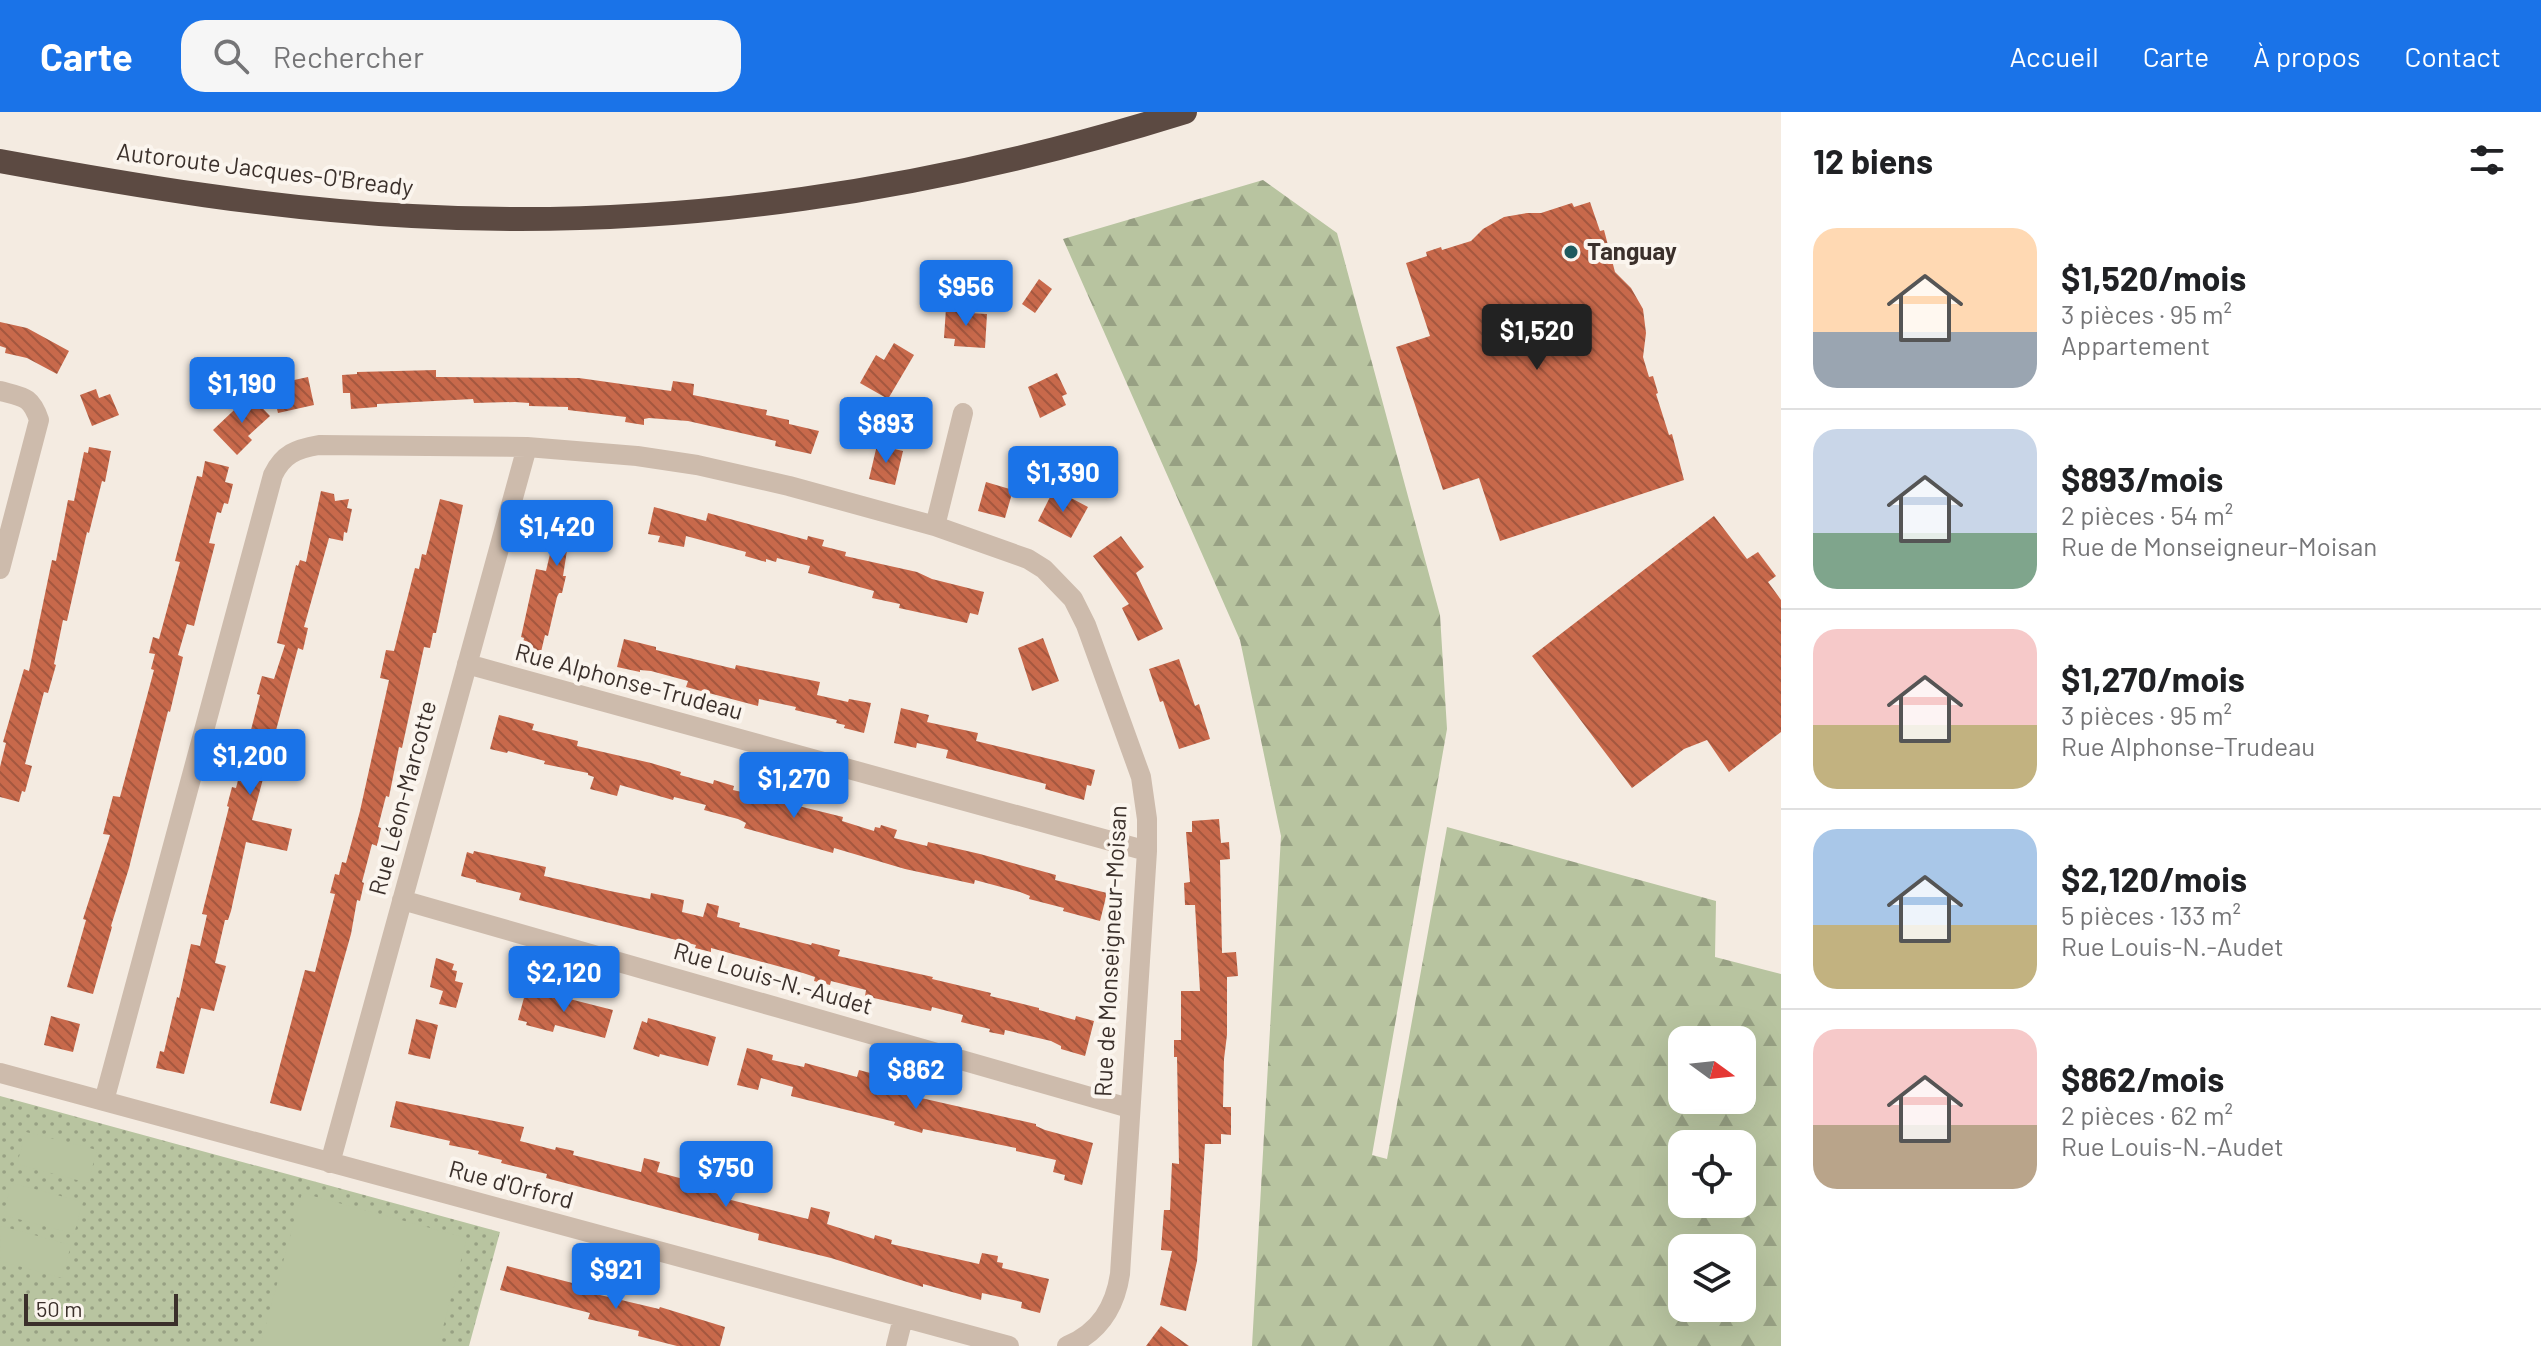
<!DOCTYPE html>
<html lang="fr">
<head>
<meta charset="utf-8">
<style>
	body { margin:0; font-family:Barlow,sans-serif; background:#f6f6f6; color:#202124; height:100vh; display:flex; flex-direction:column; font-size:30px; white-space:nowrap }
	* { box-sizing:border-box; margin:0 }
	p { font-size:26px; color:#757577 }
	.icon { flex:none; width:44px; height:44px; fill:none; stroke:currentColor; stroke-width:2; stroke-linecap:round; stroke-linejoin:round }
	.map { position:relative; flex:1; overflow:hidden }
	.side { display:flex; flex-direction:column; background:#fff; width:760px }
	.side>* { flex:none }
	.needle { width:52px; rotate:105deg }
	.fabs { position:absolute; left:1668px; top:914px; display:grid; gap:16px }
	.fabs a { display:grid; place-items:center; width:88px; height:88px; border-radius:16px; background:#fff; box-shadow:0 8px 32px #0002; font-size:40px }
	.scale { position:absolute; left:24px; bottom:20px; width:154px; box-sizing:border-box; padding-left:8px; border:4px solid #3b302b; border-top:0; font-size:22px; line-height:28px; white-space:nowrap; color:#3b302b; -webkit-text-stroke:6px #fbf5ee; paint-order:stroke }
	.price { position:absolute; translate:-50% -68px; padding:0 18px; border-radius:8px; background:#1a73e8; color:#fff; font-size:26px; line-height:52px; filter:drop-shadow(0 2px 4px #0008) }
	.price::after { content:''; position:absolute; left:50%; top:48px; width:24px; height:18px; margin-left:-12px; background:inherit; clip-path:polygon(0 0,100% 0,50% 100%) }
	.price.selected { background:#222; color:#fff }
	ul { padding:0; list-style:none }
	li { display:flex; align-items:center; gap:24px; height:200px; padding:0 32px }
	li+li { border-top:2px solid #e0e0e0 }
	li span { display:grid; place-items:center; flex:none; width:224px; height:160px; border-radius:24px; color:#555 }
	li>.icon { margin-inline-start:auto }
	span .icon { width:96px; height:96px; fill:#fffc; stroke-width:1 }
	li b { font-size:34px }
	h2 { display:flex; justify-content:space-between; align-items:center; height:96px; padding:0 32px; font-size:34px }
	header { display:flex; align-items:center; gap:48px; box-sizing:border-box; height:112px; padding:0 40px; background:#1a73e8; color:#fff }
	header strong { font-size:38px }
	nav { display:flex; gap:44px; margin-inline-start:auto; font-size:28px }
	.search { width:560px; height:72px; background:#f6f6f6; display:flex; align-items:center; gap:20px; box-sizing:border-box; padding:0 28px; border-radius:24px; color:#757577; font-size:30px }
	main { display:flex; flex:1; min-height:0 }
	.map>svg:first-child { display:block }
	.grass { fill:url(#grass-dots) }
	.forest { fill:url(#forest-firs); fill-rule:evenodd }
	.garden { fill:#b8c4a0 }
	.building { fill:url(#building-back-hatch) }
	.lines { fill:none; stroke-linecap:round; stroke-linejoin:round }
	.street { stroke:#cdbbac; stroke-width:20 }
	.highway { stroke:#5c4a42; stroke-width:24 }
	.poi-dot { fill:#1f5a5e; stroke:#fbf5ee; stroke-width:3 }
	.labels { text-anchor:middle; stroke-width:8; stroke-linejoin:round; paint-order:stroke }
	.street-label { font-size:24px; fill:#3b302b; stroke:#fbf5ee }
	.poi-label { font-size:24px; font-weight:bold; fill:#3b302b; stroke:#fbf5ee; text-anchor:start }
</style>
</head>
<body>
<header>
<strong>Carte</strong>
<div class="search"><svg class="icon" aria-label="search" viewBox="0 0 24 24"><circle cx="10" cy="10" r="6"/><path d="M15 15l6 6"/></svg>Rechercher</div>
<nav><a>Accueil</a><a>Carte</a><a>À propos</a><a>Contact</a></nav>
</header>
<main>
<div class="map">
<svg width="1781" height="1234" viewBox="0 0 1781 1234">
	<defs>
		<pattern id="grass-dots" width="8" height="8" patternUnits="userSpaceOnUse" patternTransform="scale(2)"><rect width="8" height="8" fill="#b8c4a0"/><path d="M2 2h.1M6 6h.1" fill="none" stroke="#97a083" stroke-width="1.8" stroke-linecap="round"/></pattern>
		<pattern id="forest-firs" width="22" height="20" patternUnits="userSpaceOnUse" patternTransform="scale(2)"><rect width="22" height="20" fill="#b8c4a0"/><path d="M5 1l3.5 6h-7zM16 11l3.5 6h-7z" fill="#97a083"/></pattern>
		<pattern id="building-back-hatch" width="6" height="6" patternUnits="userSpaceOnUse" patternTransform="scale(2)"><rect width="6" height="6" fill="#c8694b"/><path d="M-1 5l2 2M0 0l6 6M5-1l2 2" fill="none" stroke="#a4573f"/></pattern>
	</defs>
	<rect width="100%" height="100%" fill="#f4ebe1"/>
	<path class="grass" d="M0,984L500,1120L469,1234H0Z"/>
	<path class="forest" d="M1263,68L1337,121L1440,503L1447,617L1372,1043L1387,1047L1447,715L1716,789L1715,845L1781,862V1234H1252L1281,724L1240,528L1063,127ZM1682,928H1742V988H1682ZM1682,1032H1742V1092H1682ZM1682,1136H1742V1196H1682Z"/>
	<path class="garden" d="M26,1020L97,1038L88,1071L17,1052Z
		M12,1071L83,1090L74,1122L3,1103Z
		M302,1081L467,1126L438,1234H260Z
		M1,1114L71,1133L62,1166L0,1149Z"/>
	<path class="building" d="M1590,90L1600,119L1604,118L1615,160L1631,176L1643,197L1646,221L1643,245L1649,265L1653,264L1658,281L1656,282L1669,323L1672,322L1684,368L1500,429L1479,366L1443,378L1396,235L1430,224L1406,151L1427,144L1426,140L1441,135L1442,138L1471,129L1483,117L1504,105L1527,101H1541L1572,91L1574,95Z
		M1039,167L1052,177L1035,201L1022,192Z
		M946,196L970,197L969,201L987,202L985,236L954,234L955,227L944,226Z
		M0,210L27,216L69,239L57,262L27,246L5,241L6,236L0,234Z
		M894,231L914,243L888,287L860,271L876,243L884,248Z
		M436,258V265L579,266L671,279L673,269L694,272L693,283L767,298L766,303L789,308V312L819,319L811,342L775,334L776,329L688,309L649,306L644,307V313L625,310L626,305L568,298V295L529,294V291L515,290L474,291L473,287L377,292V295L351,297L350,281H343L342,263L357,262V260Z
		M1057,261L1067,282L1062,284L1066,293L1040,306L1028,275Z
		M308,265L314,293L278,301L271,273Z
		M96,277L99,286L110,282L119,303L92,314L80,283Z
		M250,283L270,304L248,324L252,328L237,343L213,318Z
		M877,333L903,339L895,373L869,367Z
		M89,335L111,339L105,370L102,369L89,421L87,420L67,509L63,508L54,552L56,553L48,581L44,580L25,652L32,654L25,680L22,679L19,690L0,685V655L6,631L3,630L24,557L29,559L52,448L56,449L68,388L74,389L84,340L88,341Z
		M205,349L229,355L225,370L233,372L228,392L224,391L221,401L217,400L209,431L215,432L200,490L194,514L187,512L178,543L183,545L170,600L168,599L129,756L111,814L112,815L93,882L67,875L86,808L83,807L110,723L103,722L113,684L120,685L154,558L151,557L155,542L149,541L153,525L159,527L180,450L175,449L197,364L202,365Z
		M986,370L1013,378L1005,406L978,399Z
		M1054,377L1088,395L1071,426L1038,409Z
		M321,379L334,382L335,389L349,387L347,396L352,397L347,421L344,420L343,429L329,426L304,515L308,516L303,538L298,536L252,708L292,717L287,739L246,730L231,799L228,808H225L215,851L226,854L214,899L201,896L184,962L156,956L160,939L164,940L177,885L179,886L191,832L200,834L207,803L202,802L229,695L227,694L232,675L236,676L260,583L257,582L262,564L274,567L285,533L277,531L296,453L298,454L300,448L306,450Z
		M440,387L463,393L436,521H433L430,536L424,535L402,636L399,635L389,685L386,684L378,715L381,716L377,734L372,732L362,770L364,771L360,789L357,788L351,822L301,999L270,991L305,858L315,860L335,782L330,781L335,762L339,763L342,750L346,751L360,699L389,568L380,566L386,538L394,539L415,456L419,457L422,442L426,443Z
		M566,389L601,395L593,437L568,432L563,464H566L562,481H559L557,485L548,524L545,523L541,540L522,536L524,526L521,525L536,457L546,459L554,425L548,424L554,396L564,397Z
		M654,395L706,409L708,401L807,428L808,424L824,428L822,434L846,440L845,444L917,460L932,467L984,480L978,503L970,501L967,511L899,496L900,492L872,486L874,479L808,461L810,454L777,446L776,450L766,447V450L745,444L746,440L686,424L684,435L658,430L660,424L648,422Z
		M1714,404L1747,447L1758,440L1776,464L1768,470L1781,488V620L1729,660L1707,628L1684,637L1632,676L1532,544Z
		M1121,424L1144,455L1136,461L1163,517L1138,529L1122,496L1129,492L1093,444Z
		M1043,526L1059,569L1032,579L1018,536Z
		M624,527L656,535V538L735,557L736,553L820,570L817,583L848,590L849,587L871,591L864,621L844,616L845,613L836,611L837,608L795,598L796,595L759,587L758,594L686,575L688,569L651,559L640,558V560L617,555Z
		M1179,547L1195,594L1199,592L1210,627L1179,637L1163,589L1160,590L1149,557Z
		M901,596L929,603L927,610L978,621L976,629L1095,658L1091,674L1087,673L1084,688L1045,677L1046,672L946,646L948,638L917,631L916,636L894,631Z
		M499,603L534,612L532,618L578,629L577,634L651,651L681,660L680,663L713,672L714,668L734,674L733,678L843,705L842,709L874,719L875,715L880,716L881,713L897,718L894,726L927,734L928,730L980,742L1056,763L1055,768L1107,781L1100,809L1063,799L1064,796L1029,787L1030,784L1020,780L975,768L974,772L905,757L834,736L833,741L744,716L746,711L738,707L704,698L706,693L674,685L673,688L620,673L617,684L590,677L594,665L588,663V661L544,652L545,649L508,639L507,641L490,637Z
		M1219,707L1221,731L1229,730L1230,747L1220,748L1222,841L1236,840L1238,864L1227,865V923L1224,947L1223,995H1231V1023L1221,1022V1032H1205L1197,1149L1186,1199L1160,1193L1172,1139L1161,1138L1164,1098H1170L1172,1051L1179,1052L1177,945H1174V928H1181V879H1200L1195,793H1185L1184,771L1190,770L1186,720H1192V709Z
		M474,739L546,755L544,764L610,779L650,787L651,781L684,788L682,800L703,805L707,791L719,794L717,805L740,811L739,815L811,833L812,831L840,838L838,844L933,865L932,867L991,881L990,884L1039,896V898L1075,908L1076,904L1094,909L1085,944L1061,937V934L1051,929L1005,918L1004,923L989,920L990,917L961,910L963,903L932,895L931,899L865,884L866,878L831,869L830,873L814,869L815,865L803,861L711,836V840L695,836L696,833L519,788L521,781L476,770V768L461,764L467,740L473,742Z
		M436,846L454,852L452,858L457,859L455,869L463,871L456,896L439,892L443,879L430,875Z
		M530,877L613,898L605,926L555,913L553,920L526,913L527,910L518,908L525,882L529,883Z
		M51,904L80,912L73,940L44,933Z
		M648,906L716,925L708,954L660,942L659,945L633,937L642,909L647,911Z
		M416,907L438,913L430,947L408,942Z
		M747,936L773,943L772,948L804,955L805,951L857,965L859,958L874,962L873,967L923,979L921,986L1036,1012V1014L1045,1018L1093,1031L1082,1073L1064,1068L1065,1063L1053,1060L1056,1048L1016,1039V1036L923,1017L922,1021L894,1013L895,1010L791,984L793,975L761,966L758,978L737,973Z
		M396,989L524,1015L520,1029L555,1038L556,1035L574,1039L573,1043L641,1060L644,1046L660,1050L657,1060L717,1076L715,1081L732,1085L731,1088L808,1107L811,1095L830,1100L827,1112L874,1127L875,1123L892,1128L891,1132L979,1152L982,1141L998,1144L997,1150L1003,1151L1002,1156L1049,1167L1040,1201L1021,1196L1022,1190L982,1181L981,1188L923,1172V1175L831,1146L758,1128L759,1122L546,1066L547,1062L501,1051L502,1048L478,1042L479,1039L449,1033L450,1029L390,1015Z
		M507,1154L580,1173L579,1178L659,1197L660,1195L725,1215L720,1234H677L638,1224L639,1219L588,1207L590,1201L500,1178Z
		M1161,1214L1189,1234H1146Z"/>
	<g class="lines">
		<path class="street" d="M0,279C23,285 31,284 39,308L0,457
			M935,414L963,301
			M467,552L1147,739
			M402,788L1129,996
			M0,961L1009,1234
			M104,989L273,363C283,342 296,337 319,333L527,335L637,344L697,353L789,374L935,414L1028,447L1044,457L1073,487L1086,513L1141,665L1147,707V739L1120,1162C1115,1195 1100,1220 1067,1234
			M330,1051L527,335
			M896,1234L903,1206"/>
		<path class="highway" d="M0,49C137,74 273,97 412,104C673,119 936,78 1185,0"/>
	</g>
	<circle class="poi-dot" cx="1571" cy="140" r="8"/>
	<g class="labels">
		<g class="street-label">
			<text transform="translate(265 58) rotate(7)" y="8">Autoroute Jacques-O'Bready</text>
			<text transform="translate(629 570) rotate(15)" y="8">Rue Alphonse-Trudeau</text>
			<text transform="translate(403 686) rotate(-75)" y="8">Rue Léon-Marcotte</text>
			<text transform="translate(1111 839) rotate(-87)" y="8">Rue de Monseigneur-Moisan</text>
			<text transform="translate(773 867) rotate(16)" y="8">Rue Louis-N.-Audet</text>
			<text transform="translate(511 1073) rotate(15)" y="8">Rue d'Orford</text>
		</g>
		<g class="poi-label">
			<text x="1587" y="148">Tanguay</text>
		</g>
	</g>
</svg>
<div class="fabs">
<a><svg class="needle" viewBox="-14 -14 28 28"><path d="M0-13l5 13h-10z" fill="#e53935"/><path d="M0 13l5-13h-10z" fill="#757577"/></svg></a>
<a><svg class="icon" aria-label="locate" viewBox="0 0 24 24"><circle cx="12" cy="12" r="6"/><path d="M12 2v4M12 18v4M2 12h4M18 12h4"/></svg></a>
<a><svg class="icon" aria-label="layers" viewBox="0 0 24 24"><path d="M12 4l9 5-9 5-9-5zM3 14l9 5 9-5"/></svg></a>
</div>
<div class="scale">50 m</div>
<b class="price" style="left:966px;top:216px">$956</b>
<b class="price selected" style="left:1537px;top:260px">$1,520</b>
<b class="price" style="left:242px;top:313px">$1,190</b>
<b class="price" style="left:886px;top:353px">$893</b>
<b class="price" style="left:1063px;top:402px">$1,390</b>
<b class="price" style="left:557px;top:456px">$1,420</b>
<b class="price" style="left:250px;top:685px">$1,200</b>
<b class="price" style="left:794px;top:708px">$1,270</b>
<b class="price" style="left:564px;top:902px">$2,120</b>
<b class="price" style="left:916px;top:999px">$862</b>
<b class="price" style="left:726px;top:1097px">$750</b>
<b class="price" style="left:616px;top:1199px">$921</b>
</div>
<section class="side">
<h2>12 biens<svg class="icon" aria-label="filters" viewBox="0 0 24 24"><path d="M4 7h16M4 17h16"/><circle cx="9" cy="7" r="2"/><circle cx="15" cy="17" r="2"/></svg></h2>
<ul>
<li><span style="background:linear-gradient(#ffd9b3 65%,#9aa5b1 0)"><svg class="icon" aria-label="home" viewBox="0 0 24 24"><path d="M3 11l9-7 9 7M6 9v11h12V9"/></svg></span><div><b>$1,520/mois</b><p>3 pièces · 95 m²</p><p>Appartement</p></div></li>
<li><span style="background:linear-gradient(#c9d6e8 65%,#7fa58c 0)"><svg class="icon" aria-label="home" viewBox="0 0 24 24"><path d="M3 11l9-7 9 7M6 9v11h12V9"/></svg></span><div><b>$893/mois</b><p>2 pièces · 54 m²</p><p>Rue de Monseigneur-Moisan</p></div></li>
<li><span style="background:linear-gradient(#f6c9c9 60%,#c2b280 0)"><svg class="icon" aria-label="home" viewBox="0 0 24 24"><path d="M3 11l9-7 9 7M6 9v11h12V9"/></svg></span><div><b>$1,270/mois</b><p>3 pièces · 95 m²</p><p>Rue Alphonse-Trudeau</p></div></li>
<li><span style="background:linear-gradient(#a9c7e8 60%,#c2b280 0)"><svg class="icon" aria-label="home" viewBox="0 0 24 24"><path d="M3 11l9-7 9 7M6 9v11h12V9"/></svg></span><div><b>$2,120/mois</b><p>5 pièces · 133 m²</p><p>Rue Louis-N.-Audet</p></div></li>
<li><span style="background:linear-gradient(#f6c9c9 60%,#b9a48a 0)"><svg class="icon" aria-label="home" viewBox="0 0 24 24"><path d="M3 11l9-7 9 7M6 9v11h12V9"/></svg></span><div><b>$862/mois</b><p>2 pièces · 62 m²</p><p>Rue Louis-N.-Audet</p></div></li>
</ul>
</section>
</main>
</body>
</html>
